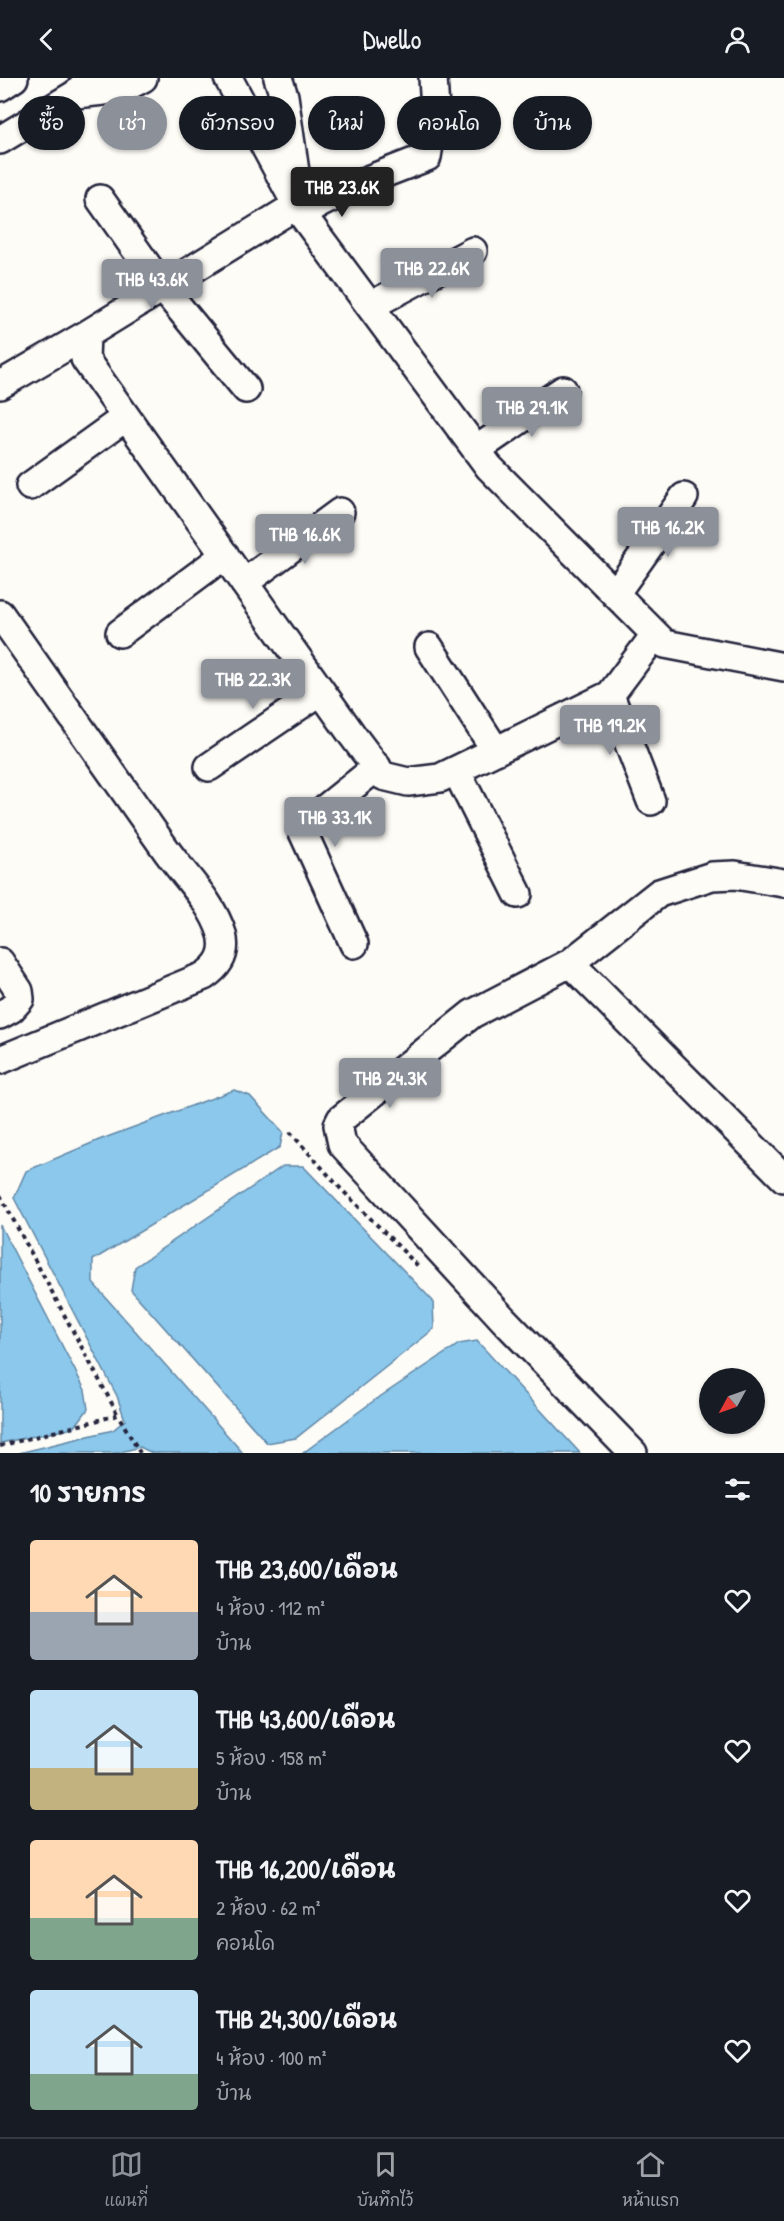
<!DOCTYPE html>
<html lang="th">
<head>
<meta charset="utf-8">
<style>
	body { margin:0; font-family:"Patrick Hand","Playpen Sans Thai",sans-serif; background:#20242c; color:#f1f3f6; height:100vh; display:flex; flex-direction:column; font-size:22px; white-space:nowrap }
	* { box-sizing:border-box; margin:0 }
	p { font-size:20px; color:#9ea1a6 }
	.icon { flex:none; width:33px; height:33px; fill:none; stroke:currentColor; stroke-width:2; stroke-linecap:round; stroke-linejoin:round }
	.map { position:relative; height:1375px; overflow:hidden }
	.sheet { display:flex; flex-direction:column; background:#171b24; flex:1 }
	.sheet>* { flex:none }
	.guide { position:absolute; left:18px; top:18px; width:748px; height:54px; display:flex; gap:12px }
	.needle { width:39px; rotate:230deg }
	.controls { position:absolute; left:699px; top:1290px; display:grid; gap:12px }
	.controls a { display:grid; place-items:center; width:66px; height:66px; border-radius:50%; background:#171b24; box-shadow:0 2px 4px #0004; font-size:30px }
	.price { position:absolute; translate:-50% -51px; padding:0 14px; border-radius:6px; background:#8c9099; color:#fff; font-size:20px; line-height:39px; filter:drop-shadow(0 2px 3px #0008) }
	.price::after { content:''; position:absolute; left:50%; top:36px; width:18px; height:14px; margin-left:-9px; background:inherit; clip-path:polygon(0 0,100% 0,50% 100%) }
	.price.active { background:#222; color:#fff }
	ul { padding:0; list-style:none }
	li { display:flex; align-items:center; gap:18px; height:150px; padding:0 30px }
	li span { display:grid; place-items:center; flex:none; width:168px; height:120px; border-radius:6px; color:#555 }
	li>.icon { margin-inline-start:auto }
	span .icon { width:72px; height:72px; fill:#fffc; stroke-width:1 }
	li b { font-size:26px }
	h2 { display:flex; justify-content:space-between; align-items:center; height:72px; padding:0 30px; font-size:26px }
	.chip { padding:0 21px; border-radius:27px; background:#171b24; box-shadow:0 2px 4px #0004; font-size:21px; line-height:54px }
	.chip.active { background:#8c9099; color:#fff }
	header { display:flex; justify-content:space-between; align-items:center; height:78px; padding:0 30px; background:#171b24; font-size:27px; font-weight:600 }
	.tab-bar { display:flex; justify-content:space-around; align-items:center; height:84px; border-top:2px solid #363941; background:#171b24; font-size:16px; color:#9ea1a6 }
	.tab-bar a { display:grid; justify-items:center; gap:3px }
	.tab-bar .active { color:#8c9099 }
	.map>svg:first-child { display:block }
	.water { fill:#8bc8eb; stroke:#6186a5; stroke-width:1.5 }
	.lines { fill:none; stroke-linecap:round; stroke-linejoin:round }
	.minor-casing { stroke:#22223b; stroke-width:32 }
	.path { stroke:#22223b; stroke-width:4; stroke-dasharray:4.5 4.5; stroke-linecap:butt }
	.minor { stroke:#fdfcf7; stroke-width:27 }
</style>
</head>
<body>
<header><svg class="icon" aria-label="back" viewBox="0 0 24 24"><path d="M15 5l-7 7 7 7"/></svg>Dwello<svg class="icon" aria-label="person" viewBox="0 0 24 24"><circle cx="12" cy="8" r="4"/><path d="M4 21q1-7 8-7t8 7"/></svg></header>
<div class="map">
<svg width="784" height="1375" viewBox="0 0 784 1375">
	<rect width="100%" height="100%" fill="#fdfcf7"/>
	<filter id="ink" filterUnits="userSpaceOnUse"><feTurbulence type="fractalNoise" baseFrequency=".0167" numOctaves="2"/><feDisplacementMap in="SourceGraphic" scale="12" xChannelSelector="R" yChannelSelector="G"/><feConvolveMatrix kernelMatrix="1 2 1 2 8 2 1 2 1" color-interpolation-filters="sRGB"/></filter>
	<g filter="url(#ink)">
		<path class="water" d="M234,1012L250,1018L283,1054L280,1069L93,1182V1205L243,1375H152L140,1369L117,1375H19L113,1352L125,1342L117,1318L14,1120L26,1093L99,1062Z
			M283,1088H303L433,1223L434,1251L296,1360L267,1365L131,1212L135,1189Z
			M0,1147L85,1312L88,1331L74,1350L0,1365Z
			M477,1263L580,1375H303L372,1324L459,1266Z"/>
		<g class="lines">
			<defs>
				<path id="minor" d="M228,0L301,135L489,389L665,566L784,589
					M278,0L284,18L301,135L370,101L427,79L435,31L433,0
					M0,9L14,0
					M76,16L122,11L143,0
					M0,62L76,16L90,0
					M100,121L163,210L246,311
					M297,127L86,257L85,281L353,658L383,698L408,704L440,700L610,617L655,557
					M370,228L473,173
					M0,307L86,257
					M476,372L563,312
					M30,408L126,339
					M244,505L340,434
					M615,516L684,419
					M0,536C55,614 109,691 164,769C183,797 212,823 222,856C227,875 219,888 204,898L0,982
					M120,555L225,477
					M429,569L496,673
					M610,617L651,723
					M209,689L321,613
					M456,692L518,816
					M354,866L301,750L377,689
					M0,884L19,913L20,921L11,931L0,937
					M570,885L784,1100
					M633,1375L504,1242L342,1066L338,1047L341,1041L472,936L570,885L659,815L712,798L735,797L784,805"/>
			</defs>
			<use href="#minor" class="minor-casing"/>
			<path class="path" d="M290,1054L340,1110L420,1190
				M0,1117L118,1337
				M0,1368L118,1337L140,1375"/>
			<use href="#minor" class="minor"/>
		</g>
	</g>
</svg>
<div class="controls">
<a><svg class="needle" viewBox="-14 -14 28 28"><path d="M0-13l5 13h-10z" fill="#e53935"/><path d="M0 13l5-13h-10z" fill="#9ea1a6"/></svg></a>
</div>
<b class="price active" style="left:342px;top:140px">THB 23.6K</b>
<b class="price" style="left:432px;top:221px">THB 22.6K</b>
<b class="price" style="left:152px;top:232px">THB 43.6K</b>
<b class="price" style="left:532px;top:360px">THB 29.1K</b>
<b class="price" style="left:668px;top:480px">THB 16.2K</b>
<b class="price" style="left:305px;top:487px">THB 16.6K</b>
<b class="price" style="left:253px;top:632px">THB 22.3K</b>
<b class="price" style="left:610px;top:678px">THB 19.2K</b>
<b class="price" style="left:335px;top:770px">THB 33.1K</b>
<b class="price" style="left:390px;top:1031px">THB 24.3K</b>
<div class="guide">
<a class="chip">ซื้อ</a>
<a class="chip active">เช่า</a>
<a class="chip">ตัวกรอง</a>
<a class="chip">ใหม่</a>
<a class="chip">คอนโด</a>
<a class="chip">บ้าน</a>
</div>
</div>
<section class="sheet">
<h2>10 รายการ<svg class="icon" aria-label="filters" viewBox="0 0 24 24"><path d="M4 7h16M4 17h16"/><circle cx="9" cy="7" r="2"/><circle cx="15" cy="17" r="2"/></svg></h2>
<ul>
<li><span style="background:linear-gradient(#ffd9b3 60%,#9aa5b1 0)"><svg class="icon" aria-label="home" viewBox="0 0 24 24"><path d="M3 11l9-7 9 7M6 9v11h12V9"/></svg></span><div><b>THB 23,600/เดือน</b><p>4 ห้อง · 112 m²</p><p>บ้าน</p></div><svg class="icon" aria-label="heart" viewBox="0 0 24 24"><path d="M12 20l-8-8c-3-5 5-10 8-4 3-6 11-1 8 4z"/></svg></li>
<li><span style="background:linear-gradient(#bfe0f5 65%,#c2b280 0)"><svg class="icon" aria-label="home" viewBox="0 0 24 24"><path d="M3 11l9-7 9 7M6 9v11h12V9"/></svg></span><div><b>THB 43,600/เดือน</b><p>5 ห้อง · 158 m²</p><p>บ้าน</p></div><svg class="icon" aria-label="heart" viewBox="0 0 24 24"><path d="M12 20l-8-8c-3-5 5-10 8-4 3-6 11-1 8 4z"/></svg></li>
<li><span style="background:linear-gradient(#ffd9b3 65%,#7fa58c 0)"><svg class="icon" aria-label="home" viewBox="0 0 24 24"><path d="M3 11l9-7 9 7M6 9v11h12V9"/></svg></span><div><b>THB 16,200/เดือน</b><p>2 ห้อง · 62 m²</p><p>คอนโด</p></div><svg class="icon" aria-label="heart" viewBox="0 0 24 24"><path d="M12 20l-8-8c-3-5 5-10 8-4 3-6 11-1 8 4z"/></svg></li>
<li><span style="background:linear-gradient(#bfe0f5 70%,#7fa58c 0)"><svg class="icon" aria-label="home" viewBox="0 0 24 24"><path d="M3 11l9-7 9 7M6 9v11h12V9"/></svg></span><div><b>THB 24,300/เดือน</b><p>4 ห้อง · 100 m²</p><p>บ้าน</p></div><svg class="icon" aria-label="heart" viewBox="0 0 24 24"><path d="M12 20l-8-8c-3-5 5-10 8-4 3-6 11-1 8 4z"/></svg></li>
</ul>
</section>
<nav class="tab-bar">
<a class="active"><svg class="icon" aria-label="map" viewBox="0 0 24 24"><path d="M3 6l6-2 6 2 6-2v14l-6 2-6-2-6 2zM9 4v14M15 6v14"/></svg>แผนที่</a>
<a><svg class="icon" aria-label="saved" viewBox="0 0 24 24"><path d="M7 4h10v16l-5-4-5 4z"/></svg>บันทึกไว้</a>
<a><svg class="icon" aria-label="home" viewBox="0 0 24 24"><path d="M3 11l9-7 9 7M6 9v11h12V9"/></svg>หน้าแรก</a>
</nav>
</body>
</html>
